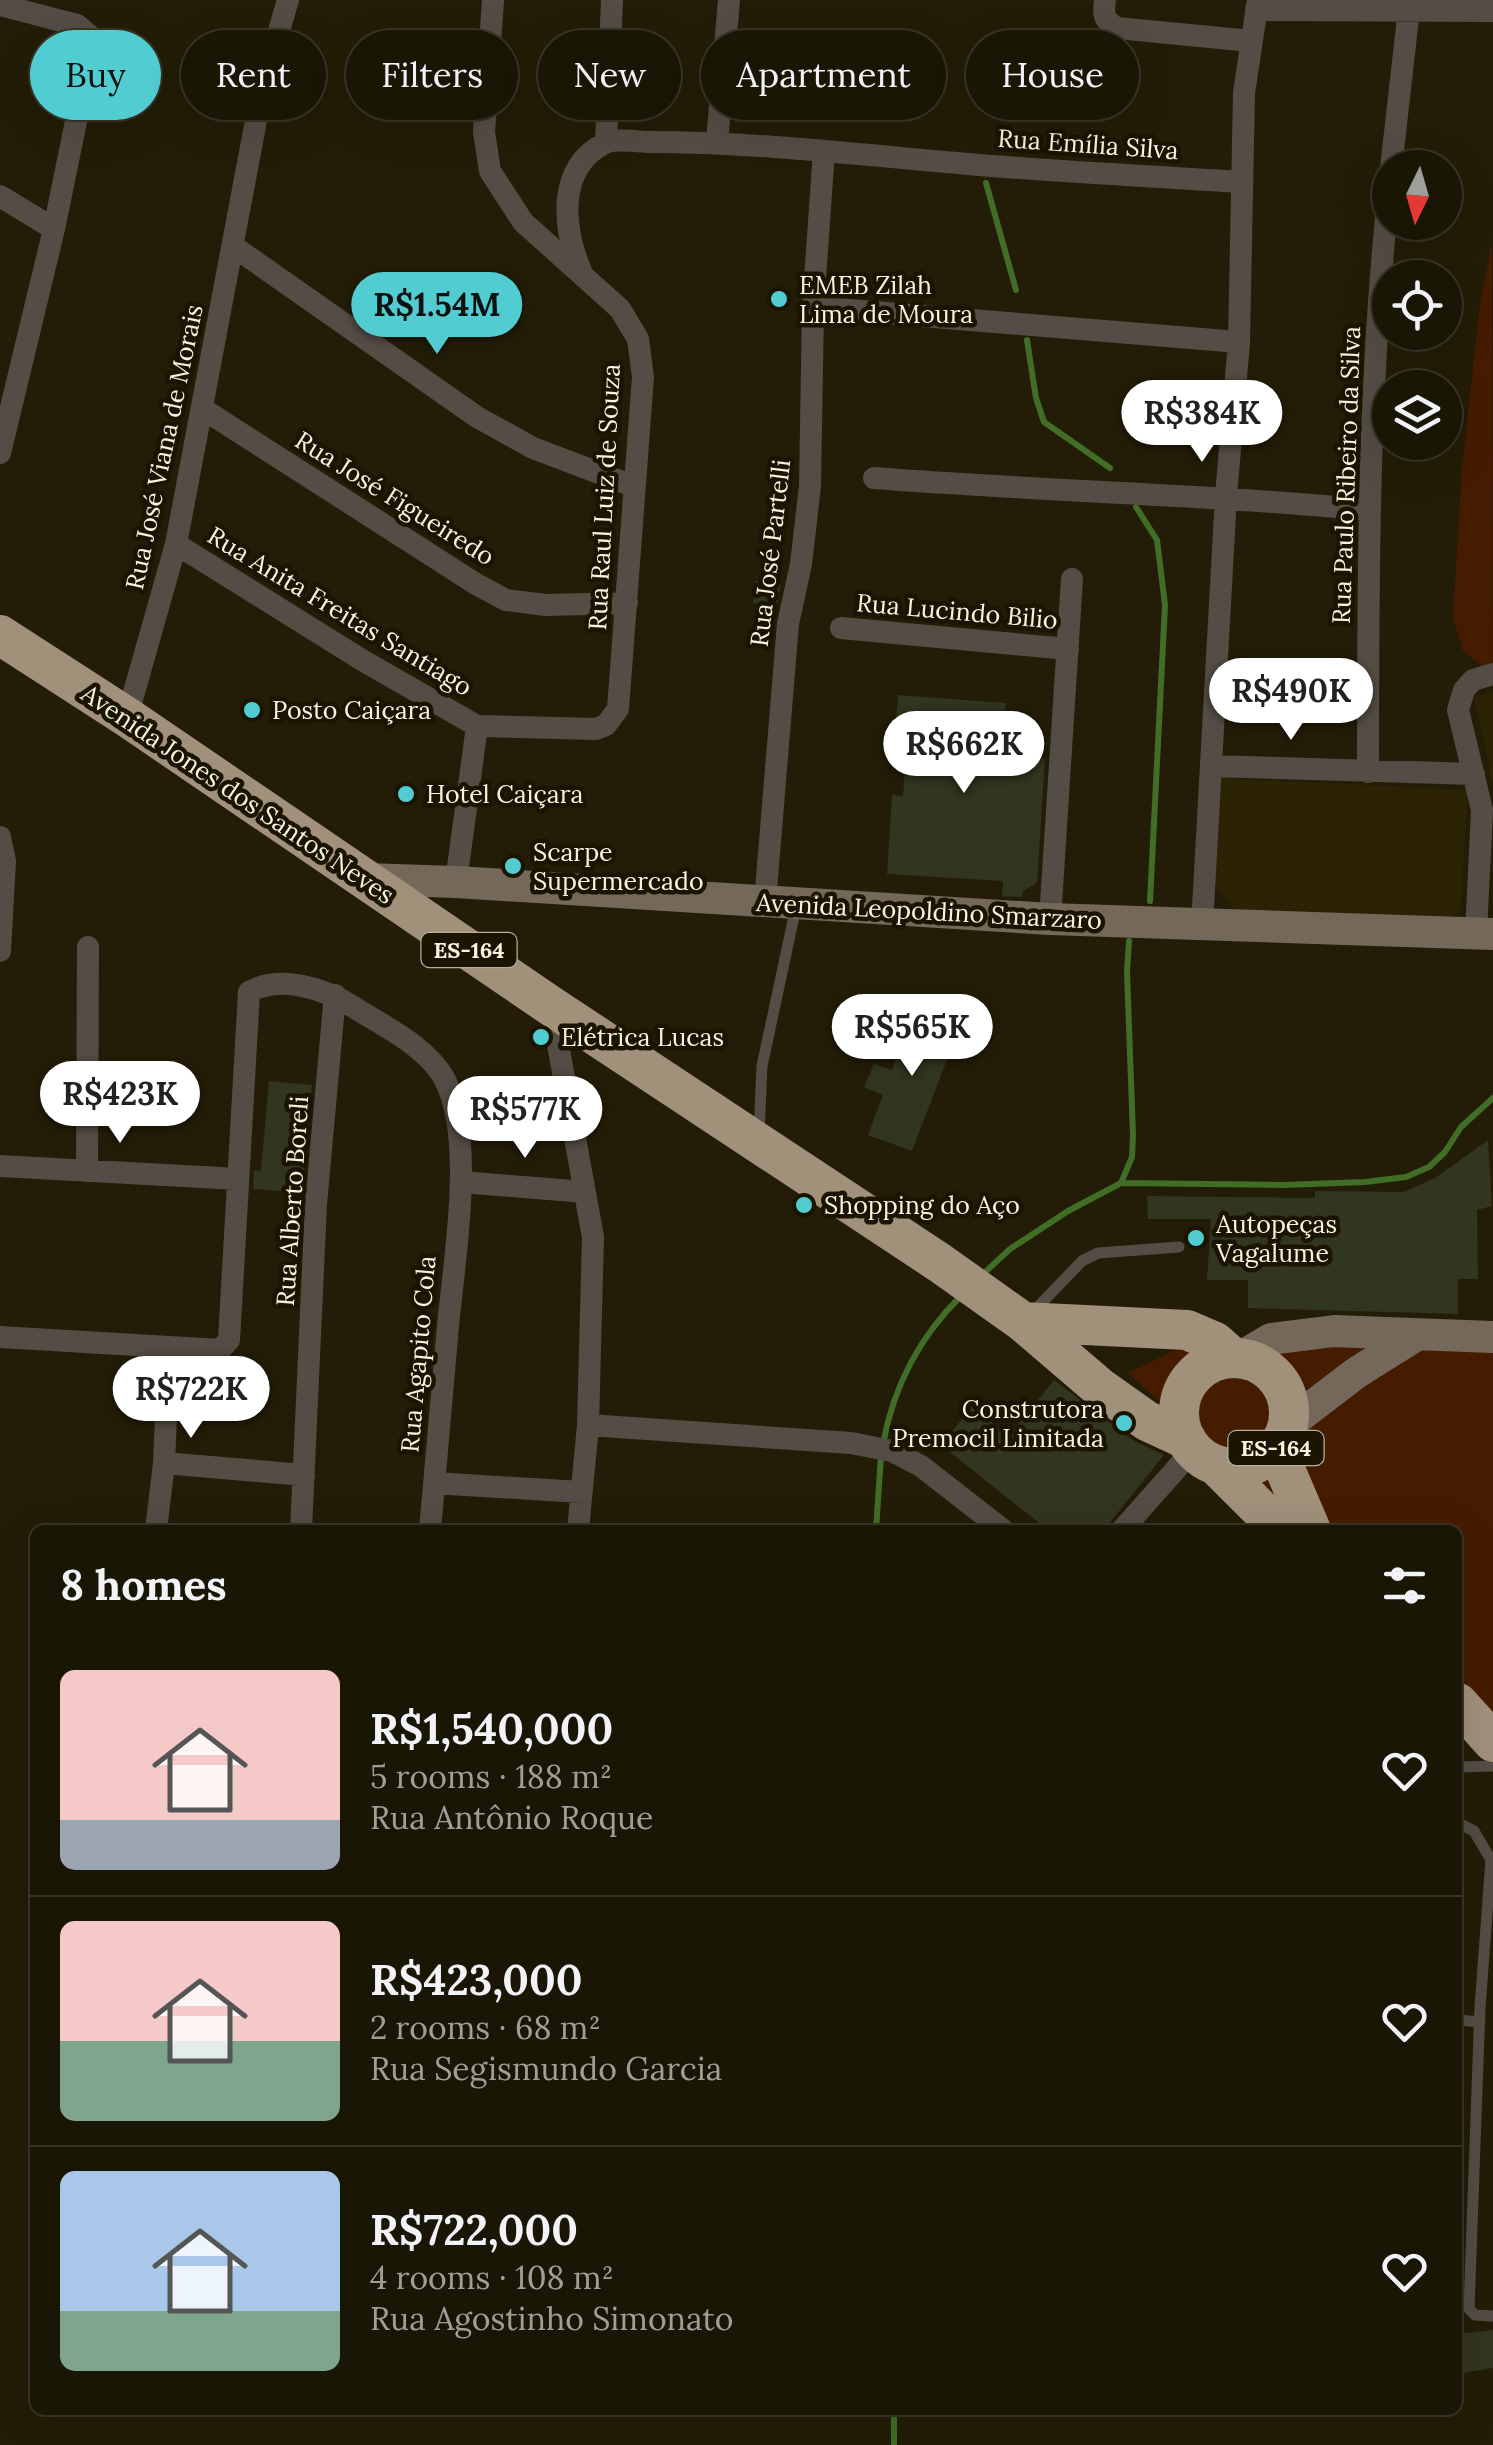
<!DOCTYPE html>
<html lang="en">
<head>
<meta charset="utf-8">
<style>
	body { margin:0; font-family:Lora,serif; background:#272313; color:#f1f3f6; height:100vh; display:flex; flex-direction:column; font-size:38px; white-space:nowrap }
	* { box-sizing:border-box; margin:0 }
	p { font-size:32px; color:#9f9f9a }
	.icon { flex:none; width:55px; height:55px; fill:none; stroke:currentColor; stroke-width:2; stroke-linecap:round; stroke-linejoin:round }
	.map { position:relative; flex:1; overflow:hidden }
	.details { position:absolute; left:30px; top:1525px; width:1432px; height:890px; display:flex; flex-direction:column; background:#1a1605; border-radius:15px; box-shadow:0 10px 40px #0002,0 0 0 2px #383527 }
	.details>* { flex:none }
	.hud { position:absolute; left:30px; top:30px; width:1435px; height:90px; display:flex; gap:20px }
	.needle { width:65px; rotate:185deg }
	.tools { position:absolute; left:1372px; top:150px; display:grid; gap:20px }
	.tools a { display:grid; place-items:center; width:90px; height:90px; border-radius:50%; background:#1a1605; box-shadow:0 10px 40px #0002,0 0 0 2px #383527; font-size:50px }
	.price { position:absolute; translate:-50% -85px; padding:0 22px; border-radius:35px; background:#fff; color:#222; font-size:32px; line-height:65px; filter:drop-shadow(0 2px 5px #0008) }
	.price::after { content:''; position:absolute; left:50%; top:60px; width:30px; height:22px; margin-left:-15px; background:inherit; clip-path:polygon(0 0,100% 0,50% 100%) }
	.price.on { background:#51ccd1; color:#111 }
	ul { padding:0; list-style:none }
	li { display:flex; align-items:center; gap:30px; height:250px; padding:0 30px }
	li+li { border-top:2px solid #383527 }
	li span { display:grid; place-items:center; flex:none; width:280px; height:200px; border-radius:15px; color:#555 }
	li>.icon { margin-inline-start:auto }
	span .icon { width:120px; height:120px; fill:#fffc; stroke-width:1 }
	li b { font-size:42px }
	h2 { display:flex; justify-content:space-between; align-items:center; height:120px; padding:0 30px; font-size:42px }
	.chip { padding:0 35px; border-radius:45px; background:#1a1605; box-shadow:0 10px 40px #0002,0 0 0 2px #383527; font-size:35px; line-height:90px }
	.chip.on { background:#51ccd1; color:#111 }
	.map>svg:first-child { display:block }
	.built { fill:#2b2304 }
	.green { fill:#461c00 }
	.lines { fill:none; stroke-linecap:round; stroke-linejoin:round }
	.stream { stroke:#406e26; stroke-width:6 }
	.building { fill:#32351f }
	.lane { stroke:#544d45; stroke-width:11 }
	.street { stroke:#544d45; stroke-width:22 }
	.secondary { stroke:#73685a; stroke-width:32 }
	.highway { stroke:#a1907a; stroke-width:40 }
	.poi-dot { fill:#51ccd1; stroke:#1a1401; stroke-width:4 }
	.labels { text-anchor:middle; stroke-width:9; stroke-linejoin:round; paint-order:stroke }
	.shield { fill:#1a1401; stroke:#b4afa0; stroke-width:2.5 }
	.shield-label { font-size:22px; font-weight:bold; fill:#f6f2e4 }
	.street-label { font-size:25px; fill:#f6f2e4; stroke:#1a1401 }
	.poi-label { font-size:25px; fill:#f6f2e4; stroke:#1a1401; text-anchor:start }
</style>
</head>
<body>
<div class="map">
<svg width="1493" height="2445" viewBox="0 0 1493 2445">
	<rect width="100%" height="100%" fill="#231d07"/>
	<path class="built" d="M1493,692V784L1474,696Z
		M1219,778L1468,790L1461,904L1454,918L1236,911L1212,880Z"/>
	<path class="green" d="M1492,242L1493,671H1488L1463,651L1453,617L1462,468L1480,304Z
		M1204,1336L1493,1343V1729L1458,1689V1530H1305L1128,1373Z"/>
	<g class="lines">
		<path class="stream" d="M986,183L1016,290
			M1027,340L1036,398L1044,422L1110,468
			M1136,507L1157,540L1165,605L1150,901
			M1121,1183L1132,1157L1133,1135L1127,972L1129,941
			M982,1275L1010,1249L1068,1211L1121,1183L1283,1185L1365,1182L1406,1177L1429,1167L1445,1152L1461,1127L1493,1098
			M883,1444C894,1385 919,1337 962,1295
			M876,1530L881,1456
			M894,2410V2445"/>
	</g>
	<path class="building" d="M755,581L781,584L777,605L753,603Z
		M898,695L1006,703L1002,755L1045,758L1037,883L1023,891L1022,897L1002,896L1003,881L887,874L892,795L903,796L906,757L893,756Z
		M917,1006L961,1023L912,1151L868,1135L883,1095L864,1087L874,1064L892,1070Z
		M269,1081L312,1085L302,1193L253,1189L254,1170L261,1171Z
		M1488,1140L1492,1206L1477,1210L1478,1279H1458V1314L1248,1308V1280H1207L1211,1219H1148L1147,1196L1315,1198V1191L1404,1192L1435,1178Z
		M1054,1380L1134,1441L1164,1455L1104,1530H1048L941,1445L972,1407L1009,1436Z
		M1493,2330V2368L1458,2374V2334Z"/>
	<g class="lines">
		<path class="lane" d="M759,1134L762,1066L796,907
			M1032,1313L1082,1261L1098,1253L1179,1247
			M1458,1767L1493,1766
			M1458,1823L1474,1831L1491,1860L1480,2007L1469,2309L1475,2315L1493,2316
			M1458,2020L1480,2022"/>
		<path class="street" d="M1105,0C1103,14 1103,20 1117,28L1251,41
			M0,5L77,25L90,36L91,48L54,229L0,453
			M1256,10L1493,11
			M717,142L729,0
			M606,143L612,0
			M1391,168L1409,9
			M0,196L54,229
			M233,246L477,417L533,448L633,486
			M581,271C563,228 556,168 605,143C615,138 639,142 650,142C757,142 862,155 968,164C1059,172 1150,176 1241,182
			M813,307L1239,342
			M203,409L476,584L506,600L546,605L627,603
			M874,478C1039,491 1204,494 1368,510
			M176,544L362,660L477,726L596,729L606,725L618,709L643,377L638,339L620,309L523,222L490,171L484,132L493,0
			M841,628L1068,649
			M127,717L176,544L262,89L288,0
			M1211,766L1474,774
			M1368,772C1368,574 1368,377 1390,180
			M0,837L5,861L0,951
			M456,882L477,726
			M765,902L788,624L801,564L810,486L813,307L824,151
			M1050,919L1072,579
			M1202,926L1226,496L1239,342L1244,93L1258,0
			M1476,933L1482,810L1458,710L1464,690L1473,680L1493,674
			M551,1006L593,1237L588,1425L578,1530
			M0,1166L238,1179
			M87,1171L88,947
			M461,1182L585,1192
			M0,1337L220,1350L229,1340L249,992C281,974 326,989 355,1008C385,1027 426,1046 444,1078C476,1137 454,1260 448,1326C442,1394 436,1462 430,1530
			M588,1425L851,1443L892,1451L921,1466L1003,1530
			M164,1463L304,1475
			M434,1483L581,1492
			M156,1530L164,1463L169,1348
			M301,1530L316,1204L335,995
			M1122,1530L1193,1450"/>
		<path class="secondary" d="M365,879L456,882L1050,919L1493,934
			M1239,1358L1271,1339L1334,1331L1493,1337
			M1288,1425L1356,1373L1415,1336"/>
		<path class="highway" d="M0,635L127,717L551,1006L940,1263L1023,1322L1099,1387L1147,1421L1186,1439
			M1023,1322L1187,1330L1215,1342L1233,1358
			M1179 1413a55 55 0 1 1 110 0a55 55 0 1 1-110 0Z
			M1276,1448L1311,1530
			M1216,1465L1281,1530
			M1458,1703L1493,1742"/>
	</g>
	<g class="poi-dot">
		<circle cx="779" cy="299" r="10"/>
		<circle cx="252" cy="710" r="10"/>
		<circle cx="406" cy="794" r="10"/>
		<circle cx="513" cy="866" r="10"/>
		<circle cx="541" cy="1037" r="10"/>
		<circle cx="804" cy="1205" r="10"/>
		<circle cx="1196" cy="1238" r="10"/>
		<circle cx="1124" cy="1423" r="10"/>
	</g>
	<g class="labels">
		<g class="shield">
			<rect x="421.5" y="933" width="95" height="34" rx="8"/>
			<rect x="1228.5" y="1431" width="95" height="34" rx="8"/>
		</g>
		<g class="shield-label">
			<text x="469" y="958">ES-164</text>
			<text x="1276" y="1456">ES-164</text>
		</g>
		<g class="street-label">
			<text transform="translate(1088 144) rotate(4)" y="9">Rua Emília Silva</text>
			<text transform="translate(164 447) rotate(-78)" y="9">Rua José Viana de Morais</text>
			<text transform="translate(1346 475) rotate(-88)" y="9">Rua Paulo Ribeiro da Silva</text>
			<text transform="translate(604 497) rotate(-87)" y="9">Rua Raul Luiz de Souza</text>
			<text transform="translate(395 498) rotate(32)" y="9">Rua José Figueiredo</text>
			<text transform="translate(770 553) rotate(-83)" y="9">Rua José Partelli</text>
			<text transform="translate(340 611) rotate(31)" y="9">Rua Anita Freitas Santiago</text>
			<text transform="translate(957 611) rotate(5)" y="9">Rua Lucindo Bilio</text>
			<text transform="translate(238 794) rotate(34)" y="9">Avenida Jones dos Santos Neves</text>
			<text transform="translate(929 911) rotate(3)" y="9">Avenida Leopoldino Smarzaro</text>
			<text transform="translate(292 1201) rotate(-86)" y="9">Rua Alberto Boreli</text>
			<text transform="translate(418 1354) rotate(-85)" y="9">Rua Agapito Cola</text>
		</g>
		<g class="poi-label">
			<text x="799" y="294">EMEB Zilah<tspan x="799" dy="29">Lima de Moura</tspan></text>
			<text x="272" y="719">Posto Caiçara</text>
			<text x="426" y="803">Hotel Caiçara</text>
			<text x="533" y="861">Scarpe<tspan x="533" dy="29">Supermercado</tspan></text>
			<text x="561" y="1046">Elétrica Lucas</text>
			<text x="824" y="1214">Shopping do Aço</text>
			<text x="1216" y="1233">Autopeças<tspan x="1216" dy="29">Vagalume</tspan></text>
			<text x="1104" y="1418" text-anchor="end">Construtora<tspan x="1104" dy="29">Premocil Limitada</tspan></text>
		</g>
	</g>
</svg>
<div class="tools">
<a><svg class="needle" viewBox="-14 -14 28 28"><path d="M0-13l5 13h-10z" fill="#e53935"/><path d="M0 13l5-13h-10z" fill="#9f9f9a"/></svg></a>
<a><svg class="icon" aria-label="locate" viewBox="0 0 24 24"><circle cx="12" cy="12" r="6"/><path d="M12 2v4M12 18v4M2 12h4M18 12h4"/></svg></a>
<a><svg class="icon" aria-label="layers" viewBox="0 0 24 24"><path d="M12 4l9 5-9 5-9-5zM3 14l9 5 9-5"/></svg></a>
</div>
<b class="price on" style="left:437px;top:357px">R$1.54M</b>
<b class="price" style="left:1202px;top:465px">R$384K</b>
<b class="price" style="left:1291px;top:743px">R$490K</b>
<b class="price" style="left:964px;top:796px">R$662K</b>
<b class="price" style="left:912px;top:1079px">R$565K</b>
<b class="price" style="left:120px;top:1146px">R$423K</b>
<b class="price" style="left:525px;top:1161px">R$577K</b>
<b class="price" style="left:191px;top:1441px">R$722K</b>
<div class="hud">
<a class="chip on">Buy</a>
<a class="chip">Rent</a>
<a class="chip">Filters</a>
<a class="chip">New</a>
<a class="chip">Apartment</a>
<a class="chip">House</a>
</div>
<section class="details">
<h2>8 homes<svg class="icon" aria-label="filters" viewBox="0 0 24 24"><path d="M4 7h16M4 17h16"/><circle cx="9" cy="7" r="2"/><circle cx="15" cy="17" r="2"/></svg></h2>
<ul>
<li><span style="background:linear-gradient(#f6c9c9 75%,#9aa5b1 0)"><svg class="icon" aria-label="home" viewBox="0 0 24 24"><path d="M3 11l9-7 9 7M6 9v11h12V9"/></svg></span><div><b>R$1,540,000</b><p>5 rooms · 188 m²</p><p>Rua Antônio Roque</p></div><svg class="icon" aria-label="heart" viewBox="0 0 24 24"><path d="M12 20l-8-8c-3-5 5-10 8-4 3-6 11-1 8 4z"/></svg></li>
<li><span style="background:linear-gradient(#f6c9c9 60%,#7fa58c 0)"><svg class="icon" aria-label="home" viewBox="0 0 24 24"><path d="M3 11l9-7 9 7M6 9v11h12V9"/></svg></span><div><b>R$423,000</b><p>2 rooms · 68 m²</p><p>Rua Segismundo Garcia</p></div><svg class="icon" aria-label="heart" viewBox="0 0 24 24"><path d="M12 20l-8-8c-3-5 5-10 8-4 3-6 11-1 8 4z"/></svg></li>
<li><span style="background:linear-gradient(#a9c7e8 70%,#7fa58c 0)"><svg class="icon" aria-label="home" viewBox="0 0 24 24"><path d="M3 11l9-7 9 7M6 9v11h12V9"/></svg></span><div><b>R$722,000</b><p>4 rooms · 108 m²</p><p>Rua Agostinho Simonato</p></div><svg class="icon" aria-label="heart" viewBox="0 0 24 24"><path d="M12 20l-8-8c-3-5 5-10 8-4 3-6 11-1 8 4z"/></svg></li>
</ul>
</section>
</div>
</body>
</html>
